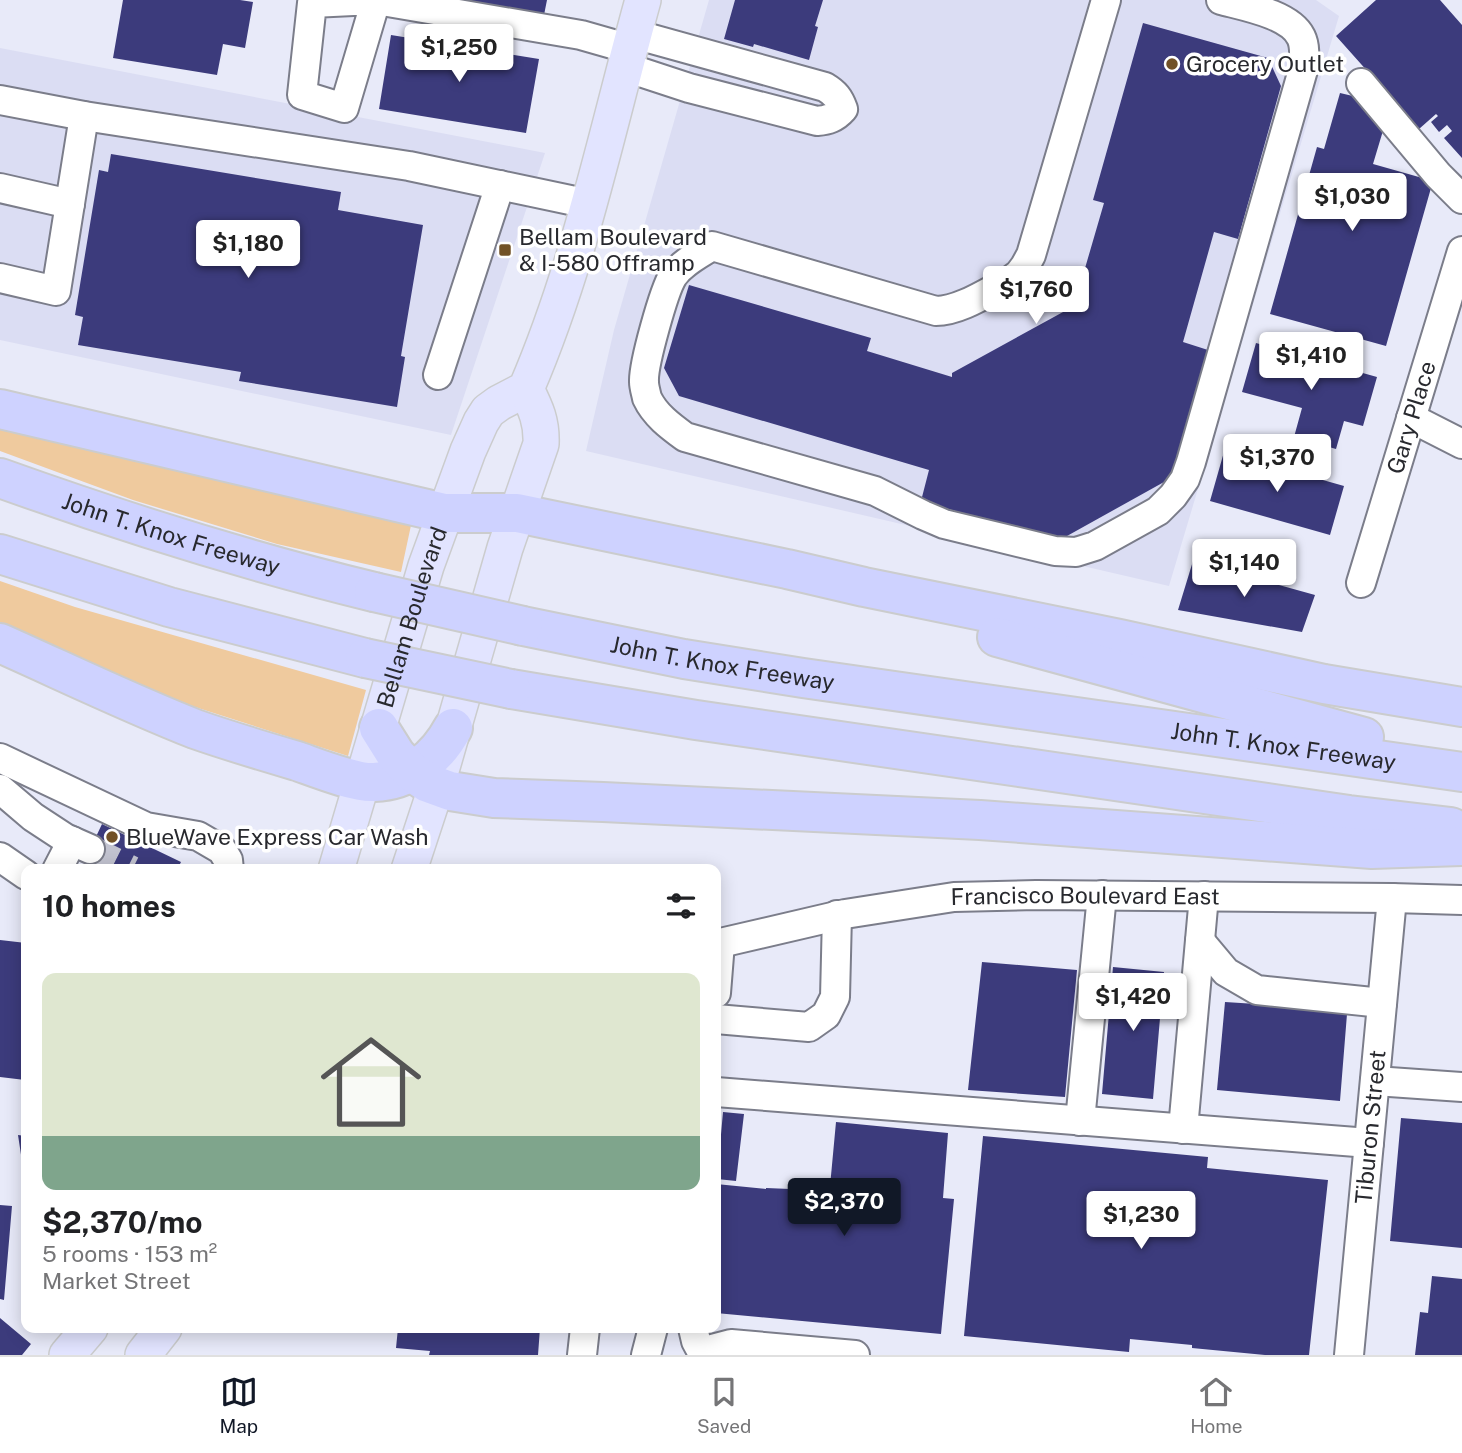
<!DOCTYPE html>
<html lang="en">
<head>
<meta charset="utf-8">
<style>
	body { margin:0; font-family:"Public Sans",sans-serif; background:#f2f2f2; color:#202124; height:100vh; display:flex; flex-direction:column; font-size:26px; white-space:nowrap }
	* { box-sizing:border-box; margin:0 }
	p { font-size:23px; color:#757577 }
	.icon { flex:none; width:38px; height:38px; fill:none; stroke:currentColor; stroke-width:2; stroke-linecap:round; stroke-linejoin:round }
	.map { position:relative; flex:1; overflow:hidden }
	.details { position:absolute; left:21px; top:864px; width:700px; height:469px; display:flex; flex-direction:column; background:#fff; border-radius:14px; box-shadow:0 4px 18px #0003 }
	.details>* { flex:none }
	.price { position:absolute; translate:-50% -60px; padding:0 16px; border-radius:7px; background:#fff; color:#222; font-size:23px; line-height:46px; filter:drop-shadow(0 2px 4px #0008) }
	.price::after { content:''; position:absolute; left:50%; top:42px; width:21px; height:16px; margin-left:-10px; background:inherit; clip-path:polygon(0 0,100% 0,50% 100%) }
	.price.active { background:#111827; color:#fff }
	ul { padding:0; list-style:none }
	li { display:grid; align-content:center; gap:14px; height:371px; padding:0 21px }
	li+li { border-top:2px solid #e0e0e0 }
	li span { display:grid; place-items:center; height:217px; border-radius:14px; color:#555 }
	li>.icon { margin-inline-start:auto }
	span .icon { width:126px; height:126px; fill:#fffc; stroke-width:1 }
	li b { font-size:30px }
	h2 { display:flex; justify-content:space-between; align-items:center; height:84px; padding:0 21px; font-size:30px }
	.menu { display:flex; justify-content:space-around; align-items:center; height:98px; border-top:2px solid #e0e0e0; background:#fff; font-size:19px; color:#757577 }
	.menu a { display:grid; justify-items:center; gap:4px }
	.menu .active { color:#111827 }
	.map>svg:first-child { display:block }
	.built { fill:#dbddf3 }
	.green { fill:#efca9e }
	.building { fill:#3c3b7c }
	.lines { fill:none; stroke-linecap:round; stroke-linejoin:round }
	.minor-tunnel { stroke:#c2c3d0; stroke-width:28; stroke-dasharray:28 14; stroke-linecap:butt }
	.minor-casing { stroke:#7b7d8a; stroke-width:32 }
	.major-casing { stroke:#cbcccd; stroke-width:38 }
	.highway-casing { stroke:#cbcccd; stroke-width:42 }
	.minor { stroke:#fff; stroke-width:28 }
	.major { stroke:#e2e4ff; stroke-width:35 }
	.highway { stroke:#ced2ff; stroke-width:38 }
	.highway-bridge-casing { stroke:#cbcccd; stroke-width:42; stroke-linecap:butt }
	.highway-bridge { stroke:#ced2ff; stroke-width:38 }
	.poi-dot { fill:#715127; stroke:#fff; stroke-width:2.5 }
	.labels { text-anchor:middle; stroke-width:7; stroke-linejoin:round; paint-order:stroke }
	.poi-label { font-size:23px; fill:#28292e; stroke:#fff; text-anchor:start }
	.street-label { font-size:23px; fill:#28292e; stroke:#fff }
</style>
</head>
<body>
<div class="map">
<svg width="1462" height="1355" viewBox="0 0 1462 1355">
	<rect width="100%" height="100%" fill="#e8eaf9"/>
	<path class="built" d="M709,0H1316L1339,16L1169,586L586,451L614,330Z
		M0,48L545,153L451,435L0,340Z"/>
	<path class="green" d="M0,420L413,516L401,572L277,544L133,500L0,451Z
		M0,581L75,607L366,690L348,756L195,707L0,628Z"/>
	<path class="building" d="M123,0H240L253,2L245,48L223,44L217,75L113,58Z
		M466,0H547L544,15L466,1Z
		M735,0H823L815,26L818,27L809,60L754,44L753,47L724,39Z
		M1376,0H1440L1462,25V158L1444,138L1452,131L1447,125L1439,132L1431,122L1438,116L1436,114L1419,129L1336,36Z
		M1143,23L1268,58L1281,86L1238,239L1214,232L1183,342L1208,350L1173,477L1058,541L921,501L929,470L679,396L664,368L689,285L871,338L867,351L952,377V373L1074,306L1104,203L1093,200Z
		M391,35L539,59L526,133L379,109Z
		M1340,93L1357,97L1385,124L1373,164L1433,181L1386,346L1270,314L1317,147L1324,149Z
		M111,154L341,192L338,210L423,225L401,356L405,357L397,407L239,381L241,372L78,345L83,317L75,315L99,170L108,172Z
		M1256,343L1377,377L1363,426L1344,421L1336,449L1294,437L1302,408L1242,392Z
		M1224,452L1344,486L1330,535L1210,501Z
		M1193,561L1315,595L1302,632L1178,610Z
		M102,824L181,862L177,870H106L85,860Z
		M0,940L26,943L25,1080L0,1077Z
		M982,962L1077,970L1065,1097L968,1090Z
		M1113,967L1164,972L1153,1099L1102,1094Z
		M1225,1002L1304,1007V1010L1347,1014L1340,1101L1217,1090Z
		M723,1112L744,1114L736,1181L717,1179Z
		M1401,1118L1462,1123V1248L1390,1241Z
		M836,1122L948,1133L943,1198L954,1199L941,1334L716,1313V1184L766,1189V1188L790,1189V1194L805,1196L806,1186L816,1187L815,1196L829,1197Z
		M18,1135L26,1136V1181H25Z
		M983,1136L1208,1157L1207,1168L1328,1180L1309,1355H1265L1192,1348V1345L1130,1339L1129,1352L964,1336Z
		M0,1205L12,1206L4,1300L0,1299Z
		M1432,1276L1462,1279V1355H1415L1420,1312L1428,1313Z
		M0,1318L31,1344L22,1355H0Z
		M398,1328H540L538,1355H429L430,1351L396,1348Z"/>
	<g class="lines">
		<path class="minor-tunnel" d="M90,849L132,870"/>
		<defs>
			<g id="minor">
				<path d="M374,0L312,3L302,95L344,108L376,0"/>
				<path d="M376,0L581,35L630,49"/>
				<path d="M1106,0L1031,255L1025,266L1019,274L1011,280C989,291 960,311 936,311L712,246C698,255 682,263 673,276C664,290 643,365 644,382C644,387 646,393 647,398C655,415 670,426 685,437L875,491L923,515L944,524L1055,551L1076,552L1095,546L1158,511L1173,496L1185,479L1191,462L1303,70C1304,59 1306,47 1301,37C1290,14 1243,6 1221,0"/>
				<path d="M625,67L689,88L817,121C828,120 835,118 843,109C839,98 835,93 825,87L634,34"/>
				<path d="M1361,83L1438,175L1462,199"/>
				<path d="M0,100L84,116L409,166L589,204"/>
				<path d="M0,188L70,204"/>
				<path d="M0,278L56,291L84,116"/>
				<path d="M438,375L500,185"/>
				<path d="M1411,418L1462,444"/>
				<path id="s1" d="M1361,583L1462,251"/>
				<path d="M0,758L146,827L198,836L222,850L228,860L229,870"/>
				<path d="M0,789L33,817L65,838L90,849"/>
				<path d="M0,857L26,875"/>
				<path d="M57,870L72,841"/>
				<path d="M1200,941L1226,972L1257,990L1382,1003"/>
				<path id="s2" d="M716,944L845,914L954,897L1036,895L1392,898L1462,900"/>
				<path d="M716,993L720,943"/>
				<path d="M716,1019L809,1027L826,1015L835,997L837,915"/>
				<path d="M1375,1081L1462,1087"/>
				<path d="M716,1092L1369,1143"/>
				<path d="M1080,1121L1102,895"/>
				<path d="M1183,1129L1204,896"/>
				<path d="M693,1328L696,1341L703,1354"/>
				<path d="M582,1355L585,1328"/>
				<path d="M646,1355L653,1328"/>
				<path d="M702,1355L712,1349L731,1344L855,1355"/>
				<path id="s3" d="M1349,1355L1392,898"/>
			</g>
			<g id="major">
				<path id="s4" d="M336,870L426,566L468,451L481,422L488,411L499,403L526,389C580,264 607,130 643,0"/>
				<path d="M409,870L436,788L505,548L541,444C542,422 536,409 526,389"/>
				<path d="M67,1355L90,1328"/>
				<path d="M143,1355L164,1328"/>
			</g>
			<g id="highway">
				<path d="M0,409L444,513H517L787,569L864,587L1120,639L1324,684L1462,707"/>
				<path id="s5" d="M0,478C123,522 247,561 374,592"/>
				<path d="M0,554L169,607L365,658"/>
				<path id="s6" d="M523,626L684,659L803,678L1462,772"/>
				<path d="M997,637L1364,737"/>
				<path d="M0,643C65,672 129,703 195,729C229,741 263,751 297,761C317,768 354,783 374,782C409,781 437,758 453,728"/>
				<path d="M511,689L696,720L1349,815L1451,827"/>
				<path d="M379,728L396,755L412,772L428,783L450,791L494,798L603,802L980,820L1372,849L1462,846"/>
			</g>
		</defs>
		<use href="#minor" class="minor-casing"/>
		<use href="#major" class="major-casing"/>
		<use href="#highway" class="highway-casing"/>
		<use href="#minor" class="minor"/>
		<use href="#major" class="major"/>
		<use href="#highway" class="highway"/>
		<defs>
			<path id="highway-bridge" d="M374,592L523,626
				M365,658L511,689"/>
		</defs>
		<use href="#highway-bridge" class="highway-bridge-casing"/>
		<use href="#highway-bridge" class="highway-bridge"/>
	</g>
	<g class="poi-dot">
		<circle cx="1172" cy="64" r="7"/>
		<rect x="498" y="243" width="14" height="14" rx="3.5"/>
		<circle cx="112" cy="837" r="7"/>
	</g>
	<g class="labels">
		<g class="poi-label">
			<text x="1186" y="72">Grocery Outlet</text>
			<text x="519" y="245">Bellam Boulevard<tspan x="519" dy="26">&amp; I-580 Offramp</tspan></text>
			<text x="126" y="845">BlueWave Express Car Wash</text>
		</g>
		<g class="street-label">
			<text dy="8" stroke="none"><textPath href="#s1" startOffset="173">Gary Place</textPath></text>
			<text dy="8" stroke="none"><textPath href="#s5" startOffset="180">John T. Knox Freeway</textPath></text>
			<text dy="8" stroke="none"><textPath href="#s4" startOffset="264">Bellam Boulevard</textPath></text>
			<text dy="8" stroke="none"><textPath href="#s6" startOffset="203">John T. Knox Freeway</textPath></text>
			<text dy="8" stroke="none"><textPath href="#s6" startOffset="770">John T. Knox Freeway</textPath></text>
			<text dy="8" stroke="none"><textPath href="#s2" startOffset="374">Francisco Boulevard East</textPath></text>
			<text dy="8" stroke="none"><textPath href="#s3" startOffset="229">Tiburon Street</textPath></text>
		</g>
	</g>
</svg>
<b class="price" style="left:459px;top:84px">$1,250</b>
<b class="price" style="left:1352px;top:233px">$1,030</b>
<b class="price" style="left:248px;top:280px">$1,180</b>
<b class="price" style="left:1036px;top:326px">$1,760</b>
<b class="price" style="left:1311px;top:392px">$1,410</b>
<b class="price" style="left:1277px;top:494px">$1,370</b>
<b class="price" style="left:1244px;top:599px">$1,140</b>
<b class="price" style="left:1133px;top:1033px">$1,420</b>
<b class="price active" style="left:844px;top:1238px">$2,370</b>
<b class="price" style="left:1141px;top:1251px">$1,230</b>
<section class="details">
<h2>10 homes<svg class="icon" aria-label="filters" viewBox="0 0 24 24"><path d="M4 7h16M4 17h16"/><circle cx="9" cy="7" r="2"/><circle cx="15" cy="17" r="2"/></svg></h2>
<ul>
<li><span style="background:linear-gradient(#dfe7d0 75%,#7fa58c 0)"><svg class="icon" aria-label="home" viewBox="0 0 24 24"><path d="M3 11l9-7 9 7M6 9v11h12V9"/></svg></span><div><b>$2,370/mo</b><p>5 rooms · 153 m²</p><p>Market Street</p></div></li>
</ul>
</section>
</div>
<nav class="menu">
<a class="active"><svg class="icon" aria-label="map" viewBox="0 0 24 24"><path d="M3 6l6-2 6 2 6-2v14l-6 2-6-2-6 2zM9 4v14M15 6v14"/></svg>Map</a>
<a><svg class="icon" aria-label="saved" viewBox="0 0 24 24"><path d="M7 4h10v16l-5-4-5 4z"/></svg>Saved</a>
<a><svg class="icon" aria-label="home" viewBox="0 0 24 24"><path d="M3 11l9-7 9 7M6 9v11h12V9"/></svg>Home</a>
</nav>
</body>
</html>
